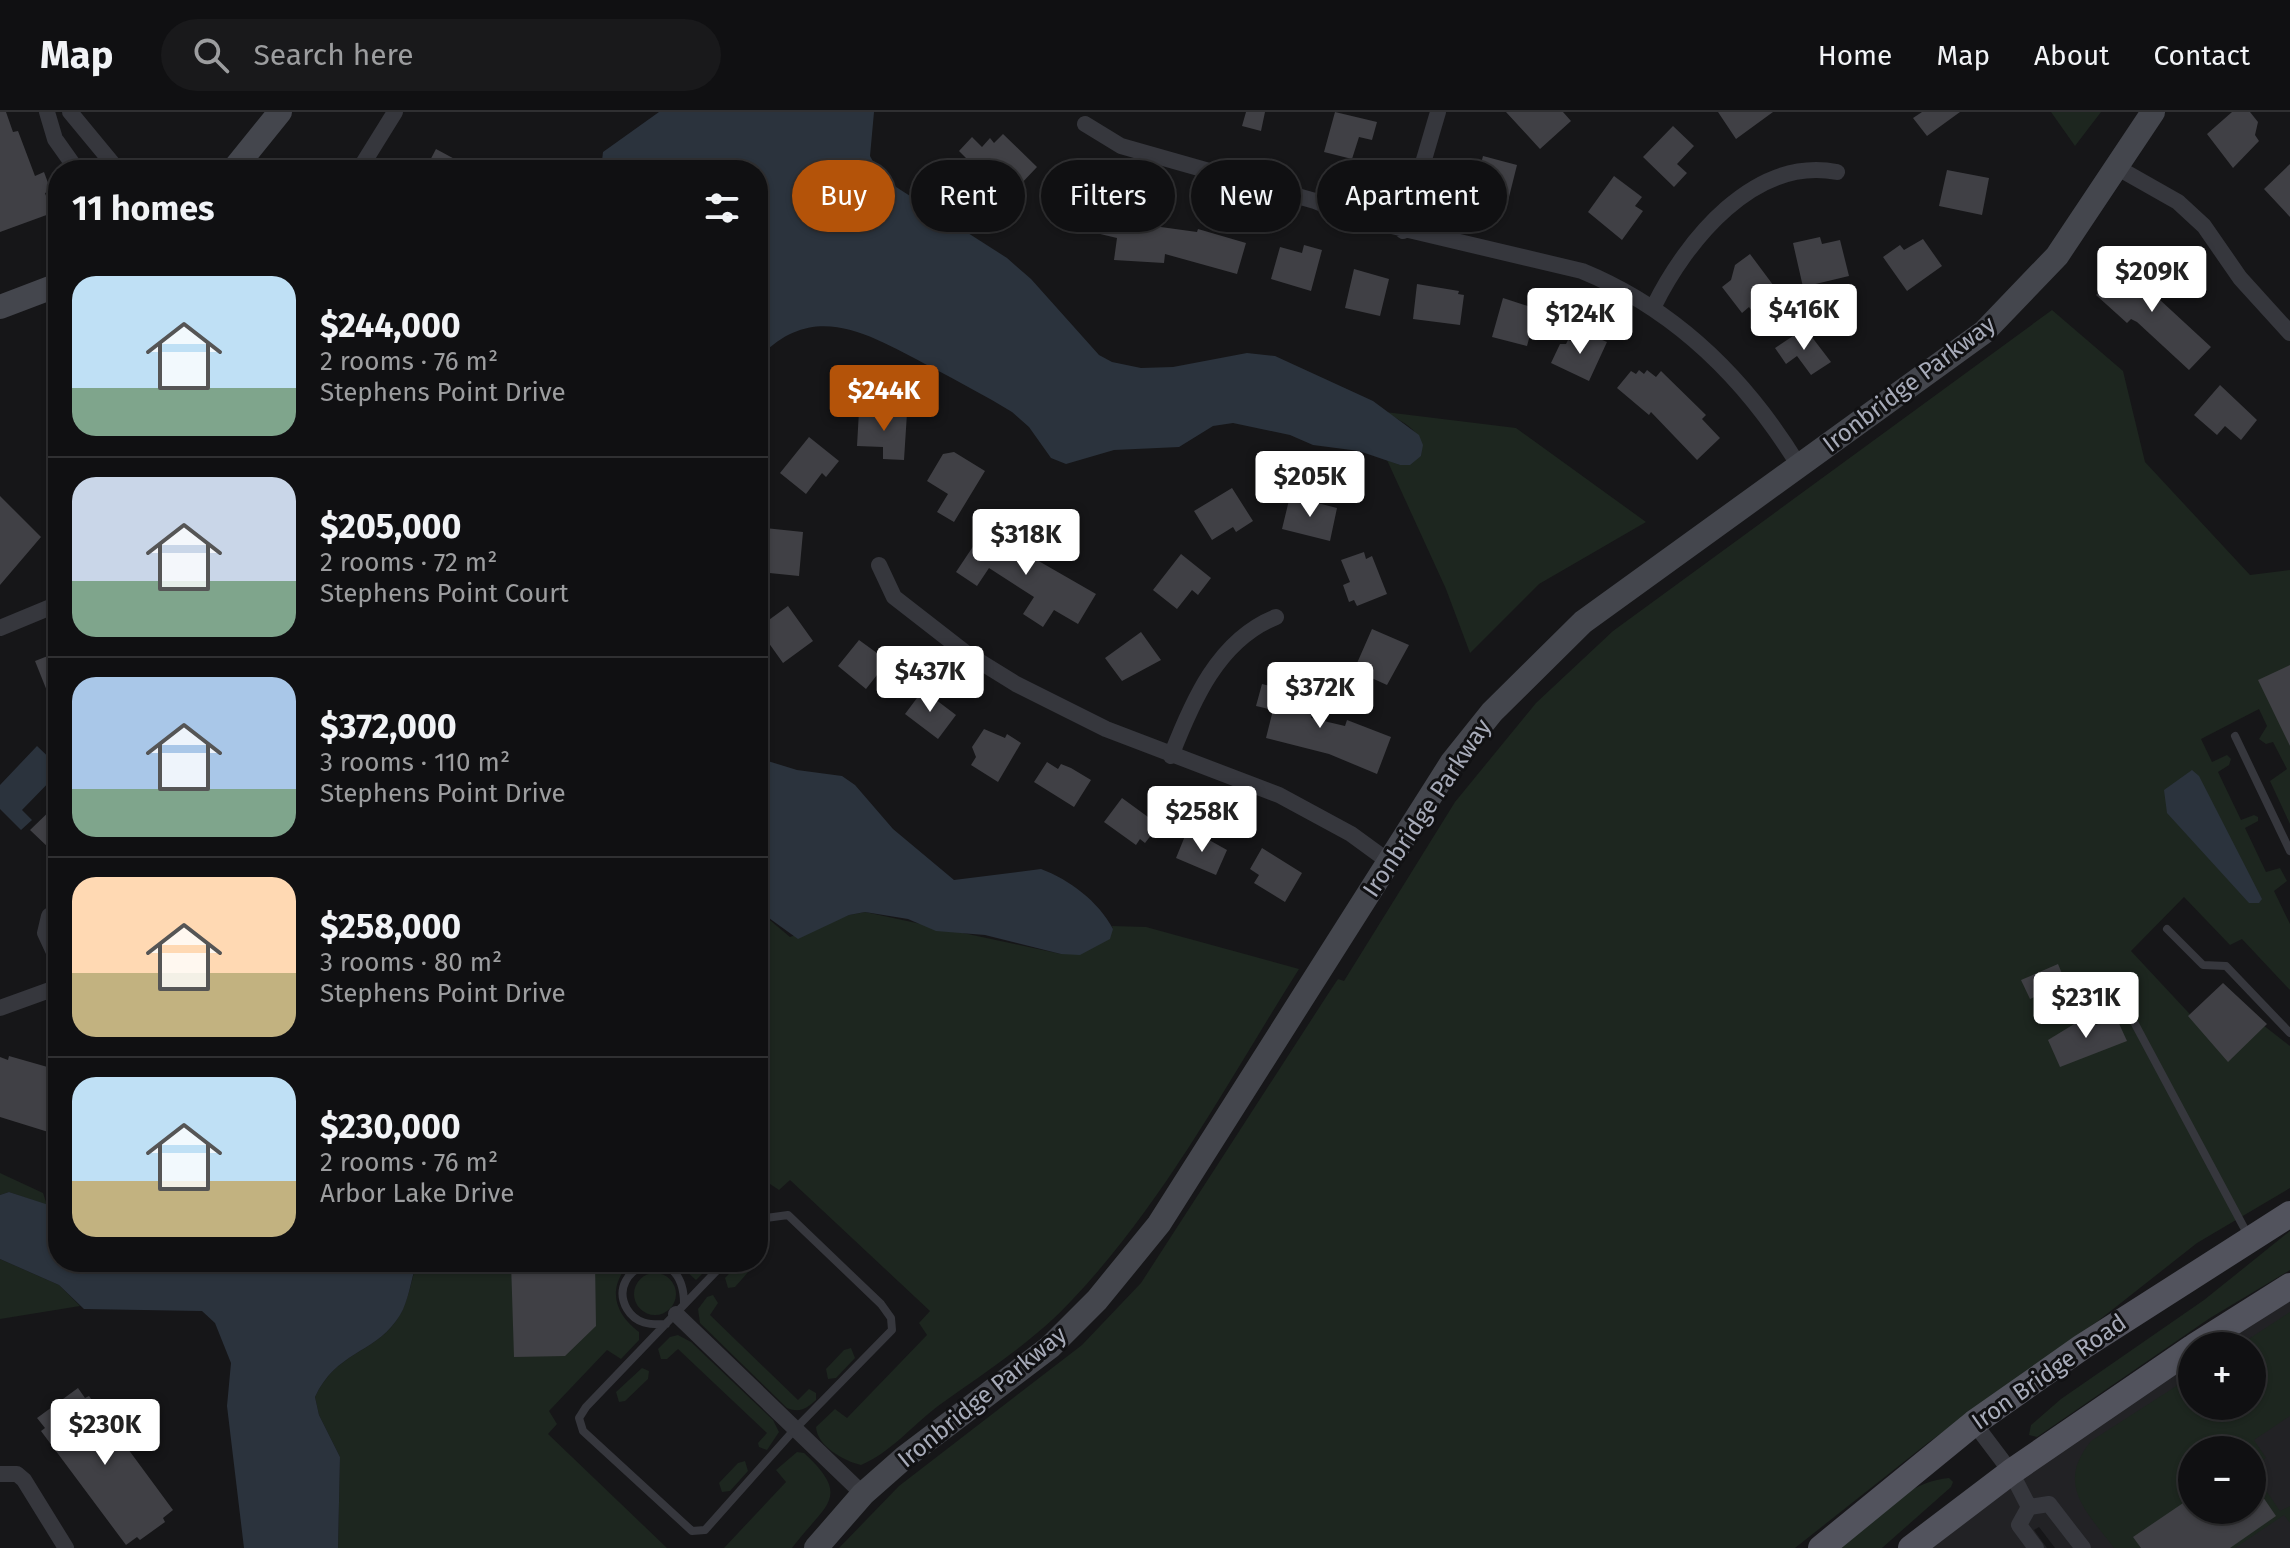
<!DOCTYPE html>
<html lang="en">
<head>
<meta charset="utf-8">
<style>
	body { margin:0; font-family:"Fira Sans",sans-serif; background:#19191b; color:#f1f3f6; height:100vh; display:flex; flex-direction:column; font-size:30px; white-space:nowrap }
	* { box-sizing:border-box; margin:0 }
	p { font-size:26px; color:#9c9d9f }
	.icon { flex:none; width:44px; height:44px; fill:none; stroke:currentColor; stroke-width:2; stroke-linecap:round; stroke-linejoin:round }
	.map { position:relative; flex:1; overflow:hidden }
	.side { position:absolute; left:48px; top:48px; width:720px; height:1112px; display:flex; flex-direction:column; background:#101012; border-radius:32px; box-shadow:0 2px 6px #0004,0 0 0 2px #303032 }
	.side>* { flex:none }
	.top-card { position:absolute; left:792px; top:48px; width:760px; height:72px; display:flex; gap:16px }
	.controls { position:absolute; left:2178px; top:1220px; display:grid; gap:16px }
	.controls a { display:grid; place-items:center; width:88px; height:88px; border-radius:50%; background:#101012; box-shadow:0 2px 6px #0004,0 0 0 2px #303032; font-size:40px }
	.price { position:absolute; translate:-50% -68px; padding:0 18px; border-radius:8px; background:#fff; color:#222; font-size:26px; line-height:52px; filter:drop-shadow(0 2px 4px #0008) }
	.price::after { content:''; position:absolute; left:50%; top:48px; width:24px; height:18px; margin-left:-12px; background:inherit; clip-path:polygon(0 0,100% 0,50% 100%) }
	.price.selected { background:#b45309; color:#fff }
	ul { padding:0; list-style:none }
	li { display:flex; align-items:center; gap:24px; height:200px; padding:0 24px }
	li+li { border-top:2px solid #303032 }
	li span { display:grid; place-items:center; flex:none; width:224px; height:160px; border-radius:24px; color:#555 }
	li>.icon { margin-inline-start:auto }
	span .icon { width:96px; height:96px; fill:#fffc; stroke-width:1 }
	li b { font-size:34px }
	h2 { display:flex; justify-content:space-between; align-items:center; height:96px; padding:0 24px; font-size:34px }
	.chip { padding:0 28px; border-radius:36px; background:#101012; box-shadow:0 2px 6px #0004,0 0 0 2px #303032; font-size:28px; line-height:72px }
	.chip.selected { background:#b45309; color:#fff }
	header { display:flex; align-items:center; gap:48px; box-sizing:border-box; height:112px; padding:0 40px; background:#101012; border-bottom:2px solid #303032 }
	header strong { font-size:38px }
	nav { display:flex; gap:44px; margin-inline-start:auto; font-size:28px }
	.search { width:560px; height:72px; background:#19191b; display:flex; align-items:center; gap:20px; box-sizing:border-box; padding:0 28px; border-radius:44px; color:#9c9d9f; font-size:30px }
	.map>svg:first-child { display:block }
	.built { fill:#222225; fill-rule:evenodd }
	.green { fill:#1d261f }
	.water { fill:#2b333d }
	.building { fill:#404045 }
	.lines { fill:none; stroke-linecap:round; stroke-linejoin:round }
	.lane { stroke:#36373d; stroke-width:8 }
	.street { stroke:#36373d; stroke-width:16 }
	.secondary { stroke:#44464d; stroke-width:24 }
	.primary { stroke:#52535d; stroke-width:26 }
	.labels { text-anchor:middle; stroke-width:6; stroke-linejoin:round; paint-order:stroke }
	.street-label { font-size:24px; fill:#a7abb9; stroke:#111113 }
</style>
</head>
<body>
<header>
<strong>Map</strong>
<div class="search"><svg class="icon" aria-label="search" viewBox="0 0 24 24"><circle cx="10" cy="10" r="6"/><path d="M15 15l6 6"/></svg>Search here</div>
<nav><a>Home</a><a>Map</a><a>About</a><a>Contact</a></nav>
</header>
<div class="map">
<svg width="2290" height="1436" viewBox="0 0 2290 1436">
	<rect width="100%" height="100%" fill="#161618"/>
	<path class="built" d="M2290,1175V1436H2055L2039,1415L2034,1418L2047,1436H1913L2192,1236V1294H2252V1234H2195ZM2192,1338H2252V1398H2192Z"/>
	<path class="green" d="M2051,0H2101L2075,34Z
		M2052,198L2123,259L2145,350L2250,463L2290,458V712L2270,669L2287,657L2273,630L2266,632L2259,627L2267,614L2259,597L2201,627L2212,650L2227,643L2231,647L2229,653L2218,660L2241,708L2254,703L2258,705V709L2245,716L2266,760L2280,756L2287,769L2274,779L2290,812V878L2242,827L2230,833L2184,785L2131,839L2228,943L2263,913L2290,934V1076L2197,1131L2098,1209L1929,1330L1795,1436H839L899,1374L1082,1233L1141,1171L1328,882L1338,867L1344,869L1455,690L1536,591L1613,519Z
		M1385,300L1516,316L1646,410L1539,472L1470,541L1446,477L1387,348L1400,353L1421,344C1425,319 1404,311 1385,300Z
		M758,798L790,825L849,803L865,800L1061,842L1113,817L1112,814L1146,815L1299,857C1228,969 1164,1091 1072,1188C1033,1230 984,1261 938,1294C913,1313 890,1341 861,1353C844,1349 817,1334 816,1315L835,1297L847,1306L927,1223L919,1211L930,1199L790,1068L779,1078L767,1070L758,1079Z
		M0,1061L43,1081L47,1093L9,1080L0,1083Z
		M2290,1119V1158L2210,1206L2037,1325L2029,1323L2031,1313L2061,1287L2204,1188Z
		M0,1147L59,1173L80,1194L0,1207Z
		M417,1150H631C607,1174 613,1201 639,1220V1228L621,1247L607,1238L549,1299L557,1312L548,1322L667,1436H338L340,1345L319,1303L315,1285C336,1240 372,1242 396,1209C408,1193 411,1169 417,1150Z
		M676,1150H714L696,1168Z
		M740,1150H757L735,1175L728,1176L725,1166Z
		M634 1182a21 21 0 1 1 42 0a21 21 0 1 1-42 0Z
		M713,1183L718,1191L710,1203L798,1288L809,1277L816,1281V1288C806,1297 800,1301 787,1296L700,1211L698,1197L707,1185Z
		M2290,1200V1304L2254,1328L2266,1346L2252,1356V1338H2192V1398H2252V1358L2280,1399L2290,1394V1411L2284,1403L2235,1436H2114C2087,1400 2055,1373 2091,1329L2192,1264V1294H2252V1234H2238Z
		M678,1223L691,1230L773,1308L779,1320L767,1338L759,1335L758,1331L767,1321L678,1237L667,1247H661L658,1237L670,1225Z
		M851,1236L855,1246L836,1266L828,1267L826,1257L844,1238Z
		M642,1256L649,1259L648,1267L625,1289L619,1290L616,1280Z
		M797,1340L804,1341C853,1386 825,1392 792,1436H724L786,1370L776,1358Z
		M745,1349L748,1359L730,1379L722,1380L719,1371L738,1351Z
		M1949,1366L1953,1370L1951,1375L1882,1436H1837C1870,1409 1905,1370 1949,1366Z"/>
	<path class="water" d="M659,0H874L870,44L882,66L1007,146L1031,167L1099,243L1112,250L1141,256L1173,255L1247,241L1275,244L1373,289L1419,323L1423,333L1421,344L1410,353H1400L1359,339L1313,333L1290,323L1233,311L1213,314L1179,335L1114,338L1066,352L1051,346L1029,315L1012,300C986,284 959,270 931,255C872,225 815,185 758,247V58H601L603,40Z
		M37,634L58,654V661L22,698L32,708L21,718L0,697V673Z
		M758,646L797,658L842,664L855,673L893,717L954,768L1041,757C1070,768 1098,789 1113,817L1110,827L1080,843L1061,842L985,823L936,819L908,807L865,800L849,803L798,827L758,798Z
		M2192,658L2199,664L2262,787L2259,791H2249L2167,701L2164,678Z
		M9,1080L58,1096V1150H417C410,1169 409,1193 396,1209C372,1242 336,1240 315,1285L319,1303L340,1345L338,1436H244L227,1294L231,1251L215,1211L202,1199L84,1197L59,1173L0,1147V1083Z"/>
	<path class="building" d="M0,0H6L13,20L18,19L35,64L44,60L51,79L45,81L52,101L0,120Z
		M1246,0H1265L1261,19L1242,14Z
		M1335,0L1377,10L1372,28L1359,25L1352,47L1324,40Z
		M1506,0H1563L1571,9L1540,37Z
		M1718,0H1773L1736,27Z
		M1922,0H1960L1927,24L1913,6Z
		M2232,0H2250L2258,10L2255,23L2259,29L2233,56L2207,22Z
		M1673,14L1694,34L1677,52L1687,61L1674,75L1643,45Z
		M1003,22L1037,55L1019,74L1014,69L1009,74L983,55L979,59L959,39L972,25L982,35L990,26L994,31Z
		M436,37L475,58H425Z
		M1483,44L1517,53L1506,97L1478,90L1484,64L1478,63Z
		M2290,52V105L2264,77Z
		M1947,58L1989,66L1982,103L1939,94Z
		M1614,64L1642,85L1635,94L1643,99L1622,128L1588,100Z
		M1086,75L1104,80L1101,94L1141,100L1139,112L1197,120L1198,117L1246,131L1237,162L1165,142L1164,151L1114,148L1117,126L1054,111L1060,88L1072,86L1073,81L1084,84Z
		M1820,125L1822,132L1840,128L1849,164L1803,175L1793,131Z
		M1923,127L1942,154L1907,179L1883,145L1900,133L1904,138Z
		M1304,133L1322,138L1311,179L1271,167L1280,135L1302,141Z
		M1750,142L1785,189L1758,208L1749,195L1742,201L1722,175L1731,168L1735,153Z
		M2129,150L2143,163L2146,160L2166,179L2159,187L2211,235L2189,258L2137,210L2131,207L2127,211L2096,183Z
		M1354,157L1389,167L1380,204L1345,196Z
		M1417,172L1459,179L1458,182L1464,183L1460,213L1413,207Z
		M1503,186L1537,197L1527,234L1492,225Z
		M1805,216L1831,250L1811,263L1797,244L1786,252L1775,236Z
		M1588,222L1607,230L1589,269L1551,251L1560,232H1566L1568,228L1573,230Z
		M1639,258L1644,262L1647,258L1656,265L1661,259L1706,303L1702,307L1720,326L1697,348L1651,300L1649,303L1617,276L1631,259L1636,262Z
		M2220,273L2257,308L2241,328L2225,314L2217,323L2194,303Z
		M859,299L907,301L904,348L883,347V335L857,334Z
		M809,325L839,349L826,365L822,361L806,382L780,361Z
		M954,340L985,359L954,410L937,400L948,382L927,369L943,342Z
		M1232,376L1253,409L1236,420L1233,415L1212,428L1194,399Z
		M0,384L41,425L0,473Z
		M1290,384L1337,396L1330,429L1282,417Z
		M1006,414L1023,425L1016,436L1096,482L1078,512L1054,498L1043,515L1023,502L1034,485L989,456L977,474L956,460L986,415L1000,424Z
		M765,416L803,420L799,464L760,460Z
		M1364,440L1366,447L1372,444L1387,482L1357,494L1354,488L1349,490L1343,473L1350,470L1341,448Z
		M1181,442L1211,466L1198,483L1192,478L1177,497L1153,478Z
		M788,494L813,529L783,551L758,516Z
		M1372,517L1409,533L1387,573L1354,558Z
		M1141,520L1161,548L1122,569L1105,546Z
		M859,528L888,549L866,577L838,554Z
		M58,540V604H57L35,549Z
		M2290,553V634L2258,568Z
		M1262,572L1316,585L1311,606L1345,614L1347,608L1391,625L1377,662L1329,642L1266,626L1273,598L1256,594Z
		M923,578L956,603L938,627L905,602Z
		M984,617L1005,626L1007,622L1021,631L998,670L971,653L976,645L972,635Z
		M1047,650L1058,657L1061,652L1071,656L1091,668L1074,695L1034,670Z
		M1122,686L1159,713L1145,731L1140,727L1136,733L1104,710Z
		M58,691V729L50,737L30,718Z
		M1185,724L1200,728L1202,724L1227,738L1216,763L1176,746Z
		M1262,736L1302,761L1285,790L1254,771L1259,763L1250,757Z
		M2058,852L2066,871L2030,887L2021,868Z
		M2223,871L2267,912L2228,950L2188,904Z
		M2116,905L2127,929L2060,955L2048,928L2084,906L2087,912L2094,909L2096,913Z
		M9,944L58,958V1023L0,1005V945L8,948Z
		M511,1150H595L596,1214L565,1244L514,1245Z
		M78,1276L85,1286L89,1284L173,1398L163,1406L165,1410L140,1428L137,1425L126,1433L41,1319L45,1316L37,1306Z
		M2252,1369L2276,1404L2230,1436H2141L2133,1425L2192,1385V1398H2252Z"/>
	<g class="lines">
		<path class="lane" d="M2235,624L2290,739
			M2167,817L2203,853L2226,854L2290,921
			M2069,892C2097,880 2105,873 2127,897L2249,1125
			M725,1150L586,1295L579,1306L583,1319L692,1419L705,1418L795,1317L892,1218L891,1206L881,1192L788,1103L766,1106L758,1114
			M666,1212C650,1213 636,1212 627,1197C603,1155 684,1123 684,1192"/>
		<path class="street" d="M47,0L55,27L77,58
			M70,0L118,58
			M1085,12L1121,34L1315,89L1358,106L1582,159C1677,198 1746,267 1799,354
			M2118,56L2178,90L2204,114L2240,166L2290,221
			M359,58L395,0
			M1403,119L1438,0
			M1654,194C1686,129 1754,44 1837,60
			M879,453L894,485L966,541L1016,572L1106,617L1279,683L1351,722L1388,749
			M0,516L58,492
			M1171,644C1192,590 1218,528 1276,505
			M58,798L49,804L45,821L58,849
			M0,896L58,875
			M676,1202L863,1382
			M1974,1311L2011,1360L2029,1395
			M0,1362H17L24,1368L66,1436
			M2029,1395L2049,1392L2083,1436
			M2029,1395L2019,1413L2036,1436"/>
		<path class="secondary" d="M233,58L280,0
			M0,195L58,173
			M816,1436L863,1382L905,1345L1050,1235L1097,1188L1159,1112L1452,650L1492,600L1583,510L1984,220L2057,144L2153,0"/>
		<path class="primary" d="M2195,1234L2290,1174
			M1821,1436L1974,1311L2082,1235L2290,1102
			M1911,1436L2011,1360L2192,1236"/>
	</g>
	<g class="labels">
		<g class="street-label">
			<text transform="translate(1909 272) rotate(-37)" y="8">Ironbridge Parkway</text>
			<text transform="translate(1427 696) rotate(-56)" y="8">Ironbridge Parkway</text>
			<text transform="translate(2049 1260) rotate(-35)" y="8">Iron Bridge Road</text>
			<text transform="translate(982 1285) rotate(-39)" y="8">Ironbridge Parkway</text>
		</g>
	</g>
</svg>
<div class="controls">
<a>+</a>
<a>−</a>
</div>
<b class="price" style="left:2152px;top:202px">$209K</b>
<b class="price" style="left:1804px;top:240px">$416K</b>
<b class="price" style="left:1580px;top:244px">$124K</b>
<b class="price selected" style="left:884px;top:321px">$244K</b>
<b class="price" style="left:1310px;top:407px">$205K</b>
<b class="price" style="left:1026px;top:465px">$318K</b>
<b class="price" style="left:930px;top:602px">$437K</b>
<b class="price" style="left:1320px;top:618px">$372K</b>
<b class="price" style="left:1202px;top:742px">$258K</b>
<b class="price" style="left:2086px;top:928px">$231K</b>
<b class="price" style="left:105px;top:1355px">$230K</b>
<div class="top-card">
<a class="chip selected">Buy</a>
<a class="chip">Rent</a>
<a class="chip">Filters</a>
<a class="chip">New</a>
<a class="chip">Apartment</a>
</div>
<section class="side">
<h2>11 homes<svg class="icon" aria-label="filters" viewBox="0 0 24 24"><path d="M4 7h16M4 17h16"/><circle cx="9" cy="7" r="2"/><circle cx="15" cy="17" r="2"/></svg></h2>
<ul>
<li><span style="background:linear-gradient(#bfe0f5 70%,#7fa58c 0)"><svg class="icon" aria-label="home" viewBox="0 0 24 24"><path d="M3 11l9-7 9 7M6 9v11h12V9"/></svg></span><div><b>$244,000</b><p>2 rooms · 76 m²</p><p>Stephens Point Drive</p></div></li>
<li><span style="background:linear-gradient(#c9d6e8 65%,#7fa58c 0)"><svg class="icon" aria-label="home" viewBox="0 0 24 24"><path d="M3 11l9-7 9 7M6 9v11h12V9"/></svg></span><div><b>$205,000</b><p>2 rooms · 72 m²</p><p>Stephens Point Court</p></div></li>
<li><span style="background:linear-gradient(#a9c7e8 70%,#7fa58c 0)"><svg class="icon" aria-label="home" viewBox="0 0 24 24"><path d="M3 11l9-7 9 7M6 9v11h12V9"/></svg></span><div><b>$372,000</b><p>3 rooms · 110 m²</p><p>Stephens Point Drive</p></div></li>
<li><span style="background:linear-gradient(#ffd9b3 60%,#c2b280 0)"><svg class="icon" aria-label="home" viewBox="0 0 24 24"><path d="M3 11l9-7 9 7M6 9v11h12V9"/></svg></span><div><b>$258,000</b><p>3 rooms · 80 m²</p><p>Stephens Point Drive</p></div></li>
<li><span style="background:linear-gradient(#bfe0f5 65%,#c2b280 0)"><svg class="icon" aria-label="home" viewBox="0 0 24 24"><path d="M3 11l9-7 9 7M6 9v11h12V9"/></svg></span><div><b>$230,000</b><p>2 rooms · 76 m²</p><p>Arbor Lake Drive</p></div></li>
</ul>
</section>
</div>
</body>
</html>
